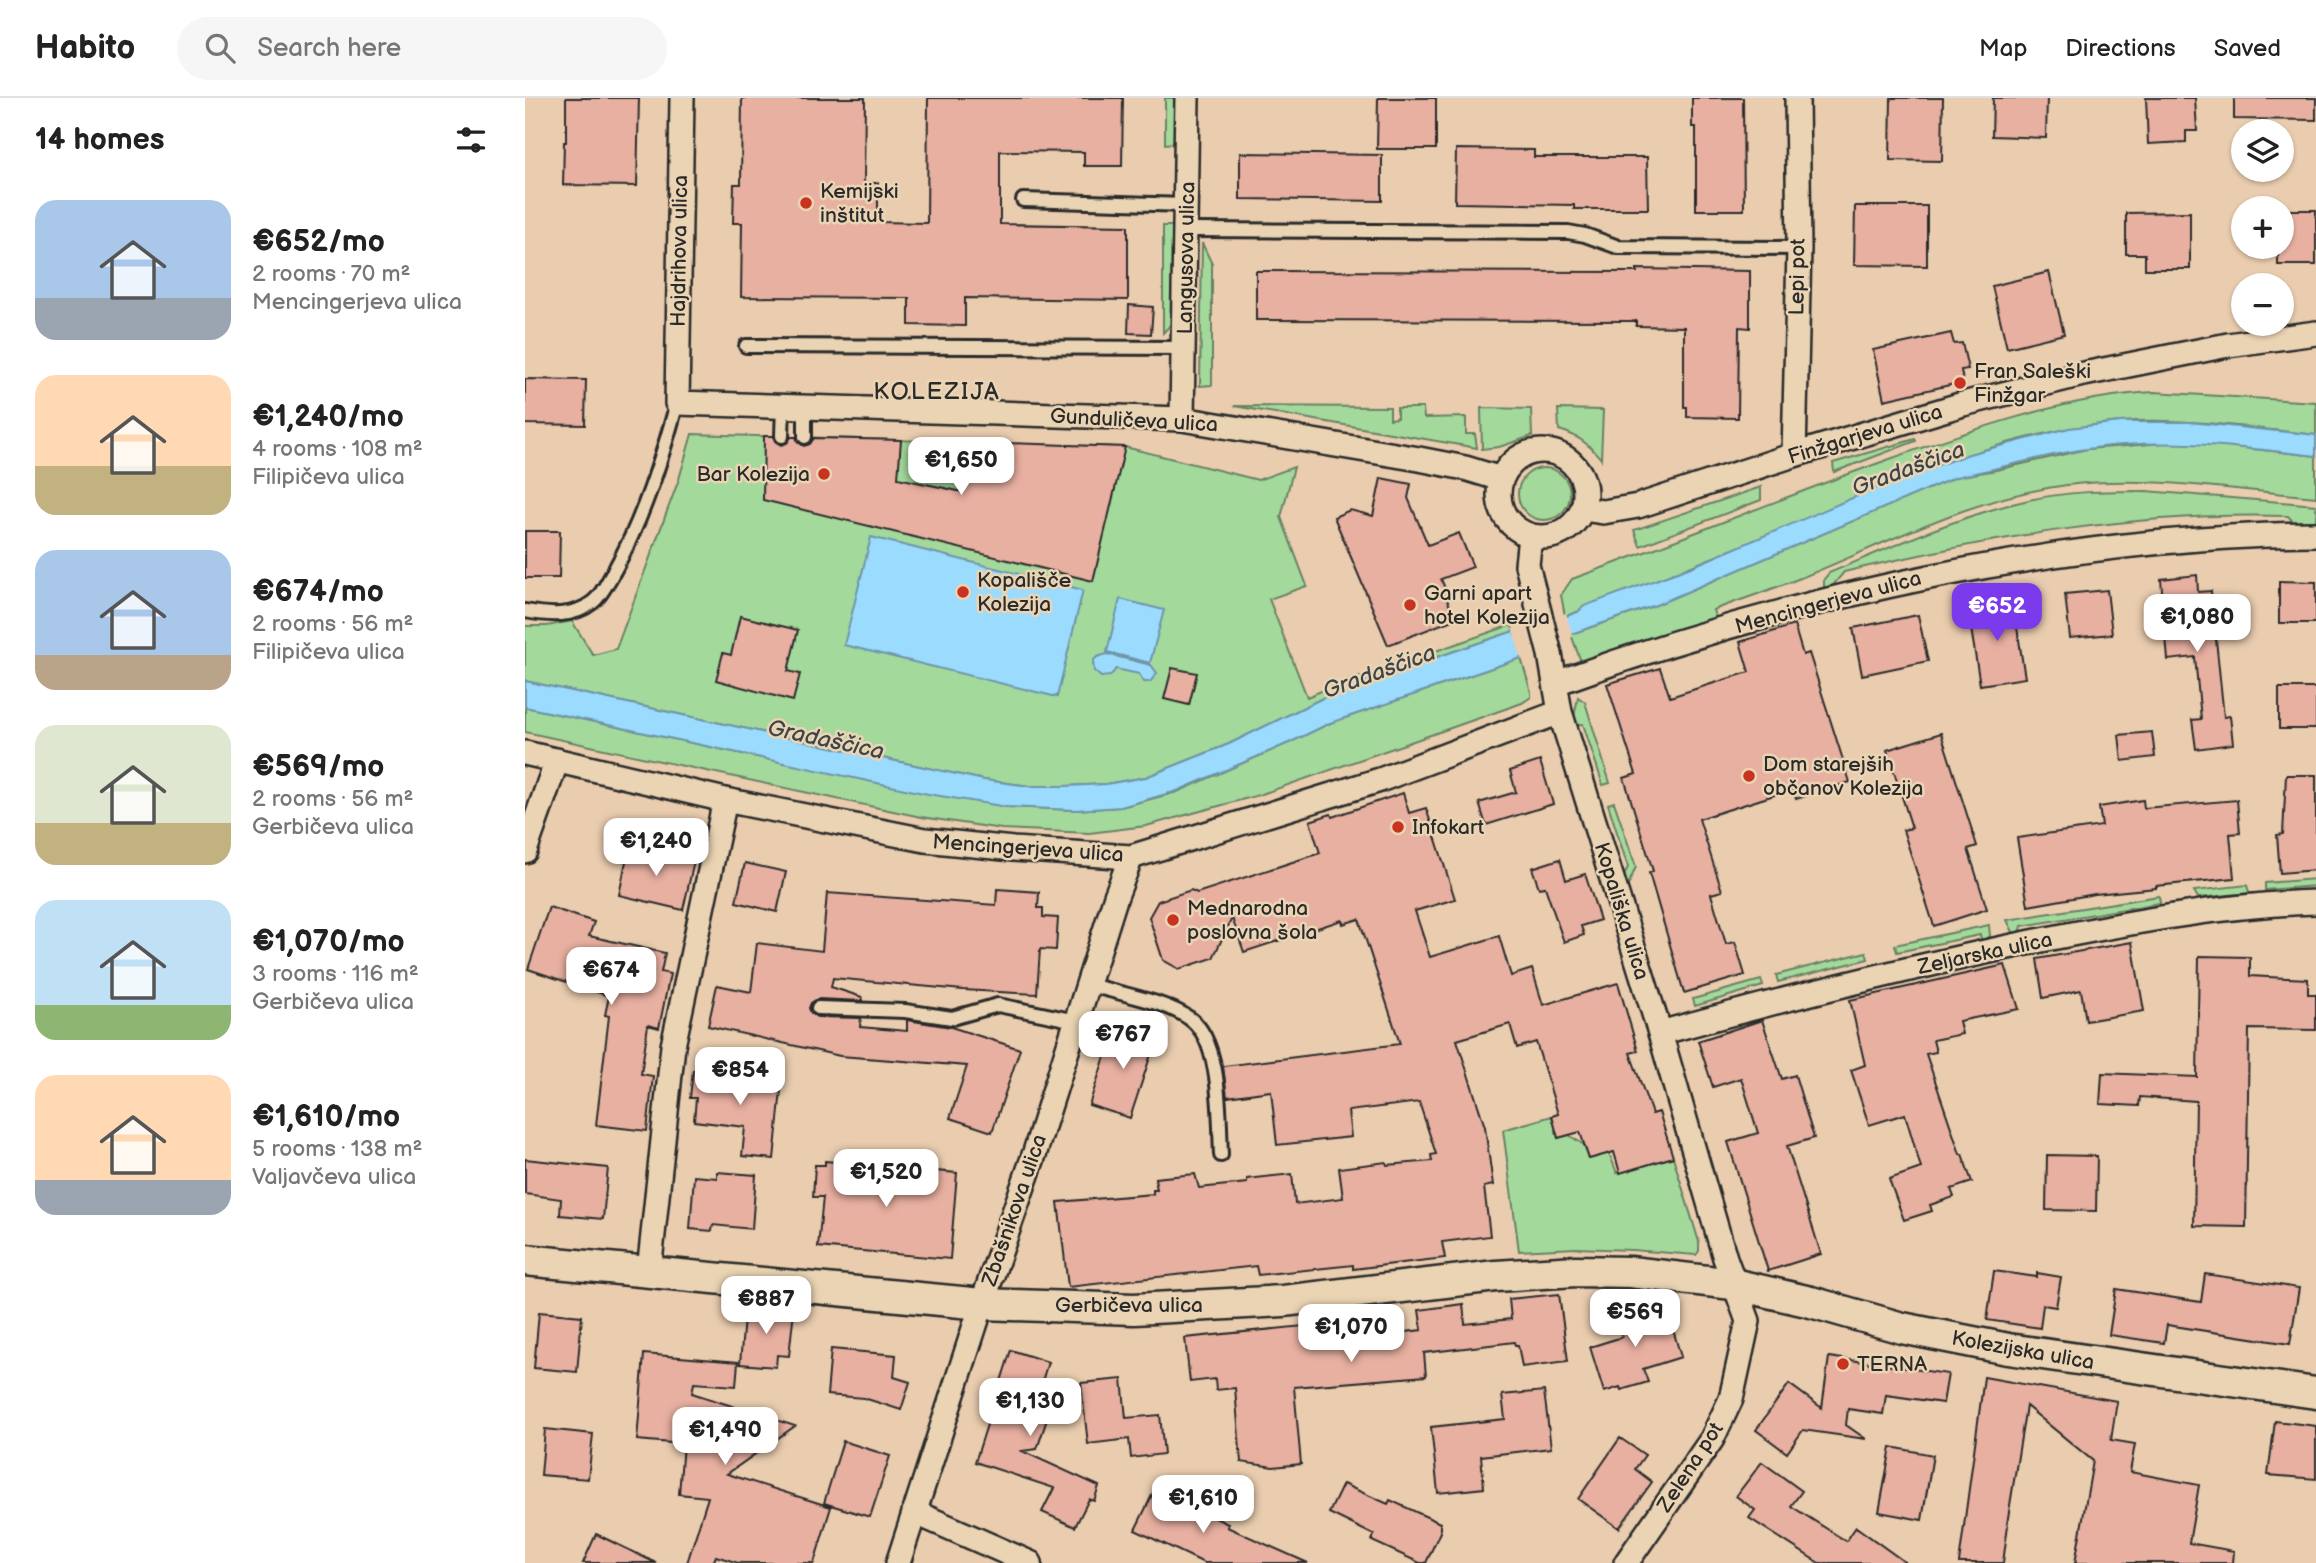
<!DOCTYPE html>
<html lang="en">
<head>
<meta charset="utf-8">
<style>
	body { margin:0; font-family:"Balsamiq Sans",sans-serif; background:#f6f6f6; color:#222; height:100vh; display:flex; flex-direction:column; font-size:26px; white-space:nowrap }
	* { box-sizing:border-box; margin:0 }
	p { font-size:23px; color:#767676 }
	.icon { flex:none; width:38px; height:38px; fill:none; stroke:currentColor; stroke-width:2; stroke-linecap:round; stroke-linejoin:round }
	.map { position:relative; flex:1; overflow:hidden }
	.drawer { display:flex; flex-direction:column; background:#fff; width:525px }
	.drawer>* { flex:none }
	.fabs { position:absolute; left:1706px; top:21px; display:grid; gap:14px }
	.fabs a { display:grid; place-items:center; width:63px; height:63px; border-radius:50%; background:#fff; box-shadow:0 2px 5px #0004; font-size:35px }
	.price { position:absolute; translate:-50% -60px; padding:0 16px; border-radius:14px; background:#fff; color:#222; font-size:23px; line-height:46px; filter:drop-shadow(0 2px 4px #0008) }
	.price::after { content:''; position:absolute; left:50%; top:42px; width:21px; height:16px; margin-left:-10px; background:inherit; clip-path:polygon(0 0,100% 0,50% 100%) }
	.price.active { background:#7c3aed; color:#fff }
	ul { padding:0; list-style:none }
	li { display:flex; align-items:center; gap:21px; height:175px; padding:0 35px }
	li span { display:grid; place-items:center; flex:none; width:196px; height:140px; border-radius:21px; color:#555 }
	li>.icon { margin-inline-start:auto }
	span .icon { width:84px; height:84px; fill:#fffc; stroke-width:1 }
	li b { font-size:30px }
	h2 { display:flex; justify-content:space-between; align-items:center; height:84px; padding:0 35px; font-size:30px }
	header { display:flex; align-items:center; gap:42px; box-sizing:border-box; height:98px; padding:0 35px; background:#fff; border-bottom:2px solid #e0e0e0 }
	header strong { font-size:33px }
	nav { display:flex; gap:38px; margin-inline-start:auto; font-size:24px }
	.search { width:490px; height:63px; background:#f6f6f6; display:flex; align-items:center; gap:18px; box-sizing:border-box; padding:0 24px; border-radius:38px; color:#767676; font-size:26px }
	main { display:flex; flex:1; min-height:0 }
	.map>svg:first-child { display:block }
	.green { fill:#a4d99c; stroke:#688264; stroke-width:2 }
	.water { fill:#9bdbfd; stroke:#6e95a9; stroke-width:2 }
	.pier { fill:#eacdaf }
	.building { fill:#e8b0a1; stroke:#2b2b2b; stroke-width:2 }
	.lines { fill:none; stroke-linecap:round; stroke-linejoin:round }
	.service-casing { stroke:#2b2b2b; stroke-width:18 }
	.minor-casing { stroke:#2b2b2b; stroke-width:28 }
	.tertiary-casing { stroke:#2b2b2b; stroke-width:35 }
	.service { stroke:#ead4b3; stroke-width:12 }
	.minor { stroke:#ead4b3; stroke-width:23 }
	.tertiary { stroke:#ead4b3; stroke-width:30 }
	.poi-dot { fill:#c8321e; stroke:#ead4b3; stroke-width:2.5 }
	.labels { text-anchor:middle; stroke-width:5; stroke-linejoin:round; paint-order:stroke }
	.poi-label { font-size:21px; fill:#2b2b2b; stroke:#ead4b3; text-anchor:start }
	.street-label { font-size:21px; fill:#2b2b2b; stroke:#ead4b3 }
	.water-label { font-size:23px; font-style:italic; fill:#3c454a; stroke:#ead4b3 }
	.quarter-label { font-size:24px; letter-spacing:2px; fill:#2b2b2b; stroke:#ead4b3 }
</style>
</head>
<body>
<header>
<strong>Habito</strong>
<div class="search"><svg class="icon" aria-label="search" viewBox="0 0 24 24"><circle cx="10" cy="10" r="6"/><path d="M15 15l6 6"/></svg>Search here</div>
<nav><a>Map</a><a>Directions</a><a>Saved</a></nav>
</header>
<main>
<section class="drawer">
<h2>14 homes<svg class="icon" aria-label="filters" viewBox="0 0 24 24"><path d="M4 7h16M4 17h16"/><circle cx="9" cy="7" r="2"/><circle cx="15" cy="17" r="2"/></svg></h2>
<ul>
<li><span style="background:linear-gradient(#a9c7e8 70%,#9aa5b1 0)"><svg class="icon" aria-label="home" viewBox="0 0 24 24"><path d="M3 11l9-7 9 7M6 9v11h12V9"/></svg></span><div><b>€652/mo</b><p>2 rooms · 70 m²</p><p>Mencingerjeva ulica</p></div></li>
<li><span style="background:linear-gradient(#ffd9b3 65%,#c2b280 0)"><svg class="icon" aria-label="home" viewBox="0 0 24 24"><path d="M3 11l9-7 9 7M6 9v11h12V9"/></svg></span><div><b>€1,240/mo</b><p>4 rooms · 108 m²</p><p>Filipičeva ulica</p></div></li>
<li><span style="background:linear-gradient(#a9c7e8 75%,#b9a48a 0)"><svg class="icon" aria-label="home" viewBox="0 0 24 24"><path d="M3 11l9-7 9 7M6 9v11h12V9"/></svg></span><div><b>€674/mo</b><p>2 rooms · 56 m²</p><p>Filipičeva ulica</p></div></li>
<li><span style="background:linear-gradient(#dfe7d0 70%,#c2b280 0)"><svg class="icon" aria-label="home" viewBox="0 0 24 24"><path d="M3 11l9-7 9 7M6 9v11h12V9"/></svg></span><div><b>€569/mo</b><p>2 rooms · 56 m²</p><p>Gerbičeva ulica</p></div></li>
<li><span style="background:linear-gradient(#bfe0f5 75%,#8fb573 0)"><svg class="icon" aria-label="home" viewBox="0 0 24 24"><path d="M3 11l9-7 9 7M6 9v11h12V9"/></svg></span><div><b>€1,070/mo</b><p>3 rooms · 116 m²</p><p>Gerbičeva ulica</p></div></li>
<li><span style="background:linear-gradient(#ffd9b3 75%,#9aa5b1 0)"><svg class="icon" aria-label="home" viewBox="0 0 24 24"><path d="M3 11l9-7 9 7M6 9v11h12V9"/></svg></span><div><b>€1,610/mo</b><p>5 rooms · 138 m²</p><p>Valjavčeva ulica</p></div></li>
</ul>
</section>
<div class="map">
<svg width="1791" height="1465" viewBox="0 0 1791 1465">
	<rect width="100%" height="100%" fill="#eacdaf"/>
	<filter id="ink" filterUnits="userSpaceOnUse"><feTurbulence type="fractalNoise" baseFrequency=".0143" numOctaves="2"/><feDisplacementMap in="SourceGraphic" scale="14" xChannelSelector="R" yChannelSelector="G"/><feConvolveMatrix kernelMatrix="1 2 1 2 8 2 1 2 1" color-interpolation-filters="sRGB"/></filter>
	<g filter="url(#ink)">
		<path class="green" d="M640,0H650L649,45L640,46Z
			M638,128H648V224L638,235Z
			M677,145L687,166V287L675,288Z
			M1629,294L1791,304V337C1726,330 1660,319 1595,324C1499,332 1408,367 1321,404C1256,432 1190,459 1124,485C1096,495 1069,509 1040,518L1036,497L1047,481C1153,443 1256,400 1362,362C1443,333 1543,298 1629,294Z
			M709,308L865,309V321L872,320V310H898L899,320L941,319V336H950L952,350Z
			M956,310L1006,311L1007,338L974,349L957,351Z
			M1033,311L1078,312L1076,361C1064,346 1052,337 1034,332Z
			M167,336L600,349L733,382L769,369L756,419L782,488L744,501L782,599L806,589L986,527L989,533L812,593L704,646L621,679L581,686L541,688H505L459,682L0,583V528H22L47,523L68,557L91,551L154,381Z
			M1390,341L1391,343L1309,374L1308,365Z
			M1652,344L1675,345L1791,358V399C1710,392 1623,377 1542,387C1448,399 1364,444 1278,479C1248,491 1218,501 1188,512L1192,524L1056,564L1046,536L1131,507L1431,379L1471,372L1562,351Z
			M993 396a26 26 0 1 1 52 0a26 26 0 1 1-52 0Z
			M1236,389V402L1115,448L1109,432Z
			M1621,393L1791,407V428L1773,429L1763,418C1614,413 1463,440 1319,474L1305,491L1299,493V481L1304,475C1369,448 1435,417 1504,402C1542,393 1582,393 1621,393Z
			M996,560L1006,594V599L997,605L734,697L621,728L564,735L477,731L396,719L0,634V609L227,658L482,709L550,712L596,709L652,694L766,644L805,625Z
			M1053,599L1060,604L1085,685L1078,687L1058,626L1050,627L1049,619Z
			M1089,704L1111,769L1102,790L1098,780L1103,769L1083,706Z
			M1791,781V788L1740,792V785Z
			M1722,787L1724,795L1673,800L1669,793Z
			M1634,798L1635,805L1497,828L1495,836H1489L1482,822Z
			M1464,827L1465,838L1457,844L1455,837L1372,854L1370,847Z
			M1341,854L1343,861L1253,884L1251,877Z
			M1236,882L1238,888L1170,908L1168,901Z
			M1027,1018L1033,1040L1044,1037L1059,1047L1064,1061L1084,1055L1092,1075L1148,1059L1174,1144V1153L1171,1157L1107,1152L1051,1150L994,1153L978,1032Z"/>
		<path class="water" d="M1596,324H1664L1791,337V358C1714,349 1639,339 1562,351C1517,357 1475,371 1431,379L1131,507L996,553V560L805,625L766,644L652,693L596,709L550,712L482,709L403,696L0,609V583L459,682L505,688H541L581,686L621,679L704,646L812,593L989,533L990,537L1053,514L1059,508L1166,469L1358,387L1444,356L1544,330Z
			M346,439L558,492L532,599L319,547Z
			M595,501L639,512L625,565L582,554Z
			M582,556L626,567L632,575L625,584H619L614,576L591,571L585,578L576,579L569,573L568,563L572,559Z"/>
		<path class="pier" d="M1041,515L1048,539L999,555L997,563L987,530L992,532Z"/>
		<path class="building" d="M41,0H114L112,88L38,87L39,44H41Z
			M217,0H340L339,85H353V124L402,125L403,0H598L597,68H559V54L475,53V126L603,128V202L440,200V228L384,227V200L216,199L217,125H208L209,86H216Z
			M853,0H911V51H852Z
			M1167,0H1218L1219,112H1171V29H1167Z
			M1366,0H1418L1417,63L1365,62Z
			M1468,0H1522L1521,40L1467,38Z
			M1621,0H1670L1672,33H1661V44L1623,46Z
			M1709,0H1791V22L1709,21Z
			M931,51L1009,52V59H1122L1123,111H1049V107L930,105Z
			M715,55L857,57V103L715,101Z
			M1330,108H1402V168L1329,167Z
			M1757,112H1791V167H1753V149H1757Z
			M1665,114V171H1620V156H1601V115Z
			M1112,171L1225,173V230L1214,229L1213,320L1162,319V309H1159V229L1111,228V223L731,222V173L1112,174Z
			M1524,174L1539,236L1482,250L1467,188Z
			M604,207L628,209L626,236L603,235Z
			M1426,235L1429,246L1437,245L1443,271L1436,272L1438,284L1359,302L1348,252Z
			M0,281L61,282L60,327L0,326Z
			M239,338H248L250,343L256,347L262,345L266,339H271L273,344L279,348L285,346L289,340L376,342L373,380L438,394L451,344L600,349L568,483L238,402Z
			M856,380L886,386L883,400L903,447L934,435L948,469L916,481L921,493L919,494L930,521L863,547L809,419L825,412L848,418Z
			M0,433H35L34,480H0Z
			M1672,477L1673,494L1686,493L1699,619L1705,618L1708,646L1671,651L1667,622L1676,621L1670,559L1643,562L1636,481Z
			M1754,483L1791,484V525H1754Z
			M1582,492L1587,536L1545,540L1540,496Z
			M1488,504L1500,580L1455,587L1443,511Z
			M1393,517L1403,563L1337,577L1328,530Z
			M215,518L273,532L263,573L275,576L268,603L191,582L198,555L206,557Z
			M1269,527L1278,557L1284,555L1325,684L1271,701L1268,691L1174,721L1197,793L1186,796L1201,846L1210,844L1220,877L1159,895L1124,775L1128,773L1099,680L1111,676L1082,586L1135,570L1145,599L1224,574L1215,544Z
			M647,570L672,575L664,607L639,601Z
			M1754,590H1791V631H1754Z
			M1627,634L1630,659L1597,663L1594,637Z
			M1416,635L1452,748L1443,751L1462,811L1409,828L1378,732L1387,730L1362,652Z
			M1015,663L1028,706L961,727L954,705L991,694L985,673Z
			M1761,677H1791V772L1755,775L1752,737L1758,736Z
			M878,695L884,715L901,710L930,801L890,813L905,859L974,838L986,878L1007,871L1018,907L1093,885L1113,953L1105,955L1127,1016L1134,1014L1148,1059L1095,1075L1089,1054L1064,1061L1055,1034L1033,1040L1027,1018L1033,1016L1011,944L992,950L985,926L932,942L960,1029L968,1087L959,1089L965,1138L917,1144L920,1160L877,1165L828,1171V1167L733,1177L731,1168L543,1189L533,1104L628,1096V1092H632L630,1080L670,1076L674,1090L722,1085V1081L767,1076L770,1106L818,1100L814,1070L861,1064L862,1067L907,1063L906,1057L911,1056L894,1004L823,1013L826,1039L752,1047L746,993L702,999L698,968L875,946L834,821L818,826L817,822L719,854L707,820L688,860L654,871L638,862L624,819L633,803L666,792L672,795L795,755L785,723L806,716L807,719Z
			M1618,702L1619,710L1712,702L1715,735L1705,736L1709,780L1631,788V790L1570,796L1503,808L1492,740L1577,728L1574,709Z
			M104,749L169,763L158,812L94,797Z
			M1035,761L1041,782L1060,776L1075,822L1056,828L1059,837L1039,844L1020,789L1014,790L1007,770Z
			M220,765L261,774L252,814L211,804Z
			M472,791L514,794L513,810H518V819L533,820L531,852L515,851L512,896L438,892L308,880L306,889L337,899V903L293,901L286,905L284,910L286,915L292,919L336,920L335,929L382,933V922L426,929L495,951L467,1034L425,1020L442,968L315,958L183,928L192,887L226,894L232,845L297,853L302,795L471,807Z
			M24,809L69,824L64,838L140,855L136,874L145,876L134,930L123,927L116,976L128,978L122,1033L71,1027L84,918L80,917L84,898L3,871Z
			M1607,844L1619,913L1561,923L1556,892L1518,900L1512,861Z
			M1674,858L1725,859V878L1783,881V896H1791V932L1724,931L1721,1129L1669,1128L1671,1003L1615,999L1614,1008L1575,1006L1577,975L1672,979Z
			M1480,867L1494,911L1434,923L1437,936L1408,942L1411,954L1401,956L1435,1056H1437L1447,1084L1426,1091L1429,1099L1405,1107L1407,1113L1379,1122L1364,1081L1396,1070L1380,1016L1344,1027L1326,972L1340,967L1325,902Z
			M1237,922L1257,981L1270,977L1289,1040L1262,1048L1296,1156L1243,1173L1203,1044L1233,1035L1216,980L1188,989L1173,943Z
			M591,925L632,938L605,1020L564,1007Z
			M168,972L257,982L249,1061L217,1058L220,1029L169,1023L171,1000H165Z
			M1522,1057L1572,1058L1571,1113L1521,1112Z
			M0,1061L83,1070L78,1121L35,1117L36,1101L0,1096Z
			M300,1063L432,1075L425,1161L293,1149L298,1099H288L290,1067H300Z
			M192,1074L231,1077L227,1131L188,1127L187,1133L165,1131L169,1078L192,1080Z
			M1469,1173L1512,1179V1175L1536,1179L1531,1209L1518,1207L1515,1230L1462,1222Z
			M1680,1176L1774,1190L1765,1246L1642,1227L1639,1245L1584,1237L1591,1191L1676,1204Z
			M1034,1196L1043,1263L997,1269L993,1247H990L989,1244L899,1255L901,1278L769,1289L776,1366L748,1369L716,1364L710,1290L691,1292L690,1281L665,1284L660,1240L808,1225L810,1242L897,1232L894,1212L938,1206L940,1226L986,1221L984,1201Z
			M220,1208L269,1212L264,1258L252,1257L251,1269L215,1266Z
			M1117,1210L1119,1218L1142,1211L1156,1259L1118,1271L1123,1284L1096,1292L1095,1289L1079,1294L1065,1249L1097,1239L1091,1218Z
			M14,1214L57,1218L52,1274L9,1270Z
			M306,1251L371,1257L369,1279L385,1284L376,1312L339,1300L302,1297Z
			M486,1252L523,1264L515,1290L533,1288L512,1351L497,1353L574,1388L569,1403L564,1401L550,1429L517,1414L529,1390L450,1364Z
			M119,1256L213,1264L211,1288L169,1285L167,1295L210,1309L207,1341L239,1318L270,1328L202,1376L306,1409L289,1465H213L191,1458L188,1465H162L183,1399L154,1396L158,1346L112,1342Z
			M1304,1259L1423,1276L1418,1305L1361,1297L1358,1316L1323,1311L1321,1327L1341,1341L1278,1332L1262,1355L1231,1332L1264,1286L1297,1310Z
			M1459,1279L1592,1303L1586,1342L1610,1346L1605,1374L1674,1387L1664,1445L1709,1453L1708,1465H1550L1568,1363L1501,1308L1482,1426L1483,1427L1478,1465H1434Z
			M597,1281L601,1320L635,1317L639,1356L606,1360L604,1341L563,1346L556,1285Z
			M1019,1293L1026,1350L956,1358L959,1390L913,1395L906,1329L980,1321L977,1297Z
			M1750,1323L1791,1328V1381L1743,1377Z
			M20,1331L68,1336L63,1381L16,1377Z
			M1095,1340L1120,1357L1110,1371L1127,1384L1094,1430L1053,1401Z
			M318,1343L365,1358L345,1419L299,1405Z
			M1366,1349L1408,1357L1397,1422L1354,1414Z
			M1237,1364L1277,1393L1266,1408L1321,1443L1331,1429L1381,1465H1294L1224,1420L1230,1412L1211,1398Z
			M818,1386L863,1406L865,1402L915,1425V1434L901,1465H895L847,1443L849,1437L804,1415Z
			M630,1391L703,1426L702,1429L783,1465H679L610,1432Z
			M71,1436L131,1465H58Z"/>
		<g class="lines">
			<defs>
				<path id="service" d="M498,102L661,107
					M662,132L1043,134L1060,137L1093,149L1274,150
					M221,248L660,250
					M257,338L258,308
					M280,339V309
					M0,513C23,517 48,520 68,504C77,497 83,483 89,473C118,421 136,363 152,305
					M562,886C591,895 640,903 664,920C697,942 694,1020 696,1057
					M293,910L380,913L427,920L473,907L551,923"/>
				<path id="minor" d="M157,0L152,305L657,321L894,361L940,370L976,381
					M657,321L662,0
					M974 396a43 43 0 1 1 86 0a43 43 0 1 1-86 0Z
					M1269,357L1274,150L1272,0
					M1058,411L1078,414L1113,408L1269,357L1438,306L1554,277L1703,247L1791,235
					M1005,438L1002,467L1025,556L1035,614L1135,935L1200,1160L1223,1223L1206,1301L1187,1341L1101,1465
					M1031,585C1271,498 1534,439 1791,436
					M0,655L200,702L400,742L488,751L606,759L855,682L1035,614
					M0,753L32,662
					M1135,935C1258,901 1382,870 1507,844C1601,825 1695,807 1791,804
					M124,1174L148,948L200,702
					M389,1414L505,1465
					M373,1465L457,1206L510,1054L591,798L606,759"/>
				<path id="tertiary" d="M0,1162L457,1206L609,1211L758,1203L971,1178L1051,1173L1105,1174L1208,1186L1286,1204L1377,1230L1483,1251L1791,1295"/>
			</defs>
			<use href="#service" class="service-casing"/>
			<use href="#minor" class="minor-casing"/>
			<use href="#tertiary" class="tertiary-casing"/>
			<use href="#service" class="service"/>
			<use href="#minor" class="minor"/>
			<use href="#tertiary" class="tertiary"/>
		</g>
	</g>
	<g class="poi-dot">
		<circle cx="281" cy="105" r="7"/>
		<circle cx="1435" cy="285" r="7"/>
		<circle cx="299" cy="376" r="7"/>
		<circle cx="438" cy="494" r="7"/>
		<circle cx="885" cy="507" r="7"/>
		<circle cx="1224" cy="678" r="7"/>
		<circle cx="873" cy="729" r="7"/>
		<circle cx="648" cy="822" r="7"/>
		<circle cx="1318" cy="1266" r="7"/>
	</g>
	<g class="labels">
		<g class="poi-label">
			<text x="295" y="100">Kemijski<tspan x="295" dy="24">inštitut</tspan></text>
			<text x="1449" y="280">Fran Saleški<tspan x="1449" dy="24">Finžgar</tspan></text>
			<text x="285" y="383" text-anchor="end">Bar Kolezija</text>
			<text x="452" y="489">Kopališče<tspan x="452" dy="24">Kolezija</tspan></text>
			<text x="899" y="502">Garni apart<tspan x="899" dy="24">hotel Kolezija</tspan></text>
			<text x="1238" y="673">Dom starejših<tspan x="1238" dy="24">občanov Kolezija</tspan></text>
			<text x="887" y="736">Infokart</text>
			<text x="662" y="817">Mednarodna<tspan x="662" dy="24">poslovna šola</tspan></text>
			<text x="1332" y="1273">TERNA</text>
		</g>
		<g class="street-label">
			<text transform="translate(154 153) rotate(-89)" y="7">Hajdrihova ulica</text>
			<text transform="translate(661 160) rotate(-89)" y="7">Langusova ulica</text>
			<text transform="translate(1272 179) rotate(-89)" y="7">Lepi pot</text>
			<text transform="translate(609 322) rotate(3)" y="7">Gunduličeva ulica</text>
			<text transform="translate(1340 336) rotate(-17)" y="7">Finžgarjeva ulica</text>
			<text transform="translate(1303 504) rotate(-15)" y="7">Mencingerjeva ulica</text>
			<text transform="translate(503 750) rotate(4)" y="7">Mencingerjeva ulica</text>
			<text transform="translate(1097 813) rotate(73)" y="7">Kopališka ulica</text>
			<text transform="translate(1460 855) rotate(-12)" y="7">Zeljarska ulica</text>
			<text transform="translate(489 1112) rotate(-71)" y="7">Zbašnikova ulica</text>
			<text x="604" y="1214">Gerbičeva ulica</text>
			<text transform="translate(1498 1252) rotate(10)" y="7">Kolezijska ulica</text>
			<text transform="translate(1165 1369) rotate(-57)" y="7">Zelena pot</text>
		</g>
		<g class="water-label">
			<text transform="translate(1383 370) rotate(-20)" y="8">Gradaščica</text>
			<text transform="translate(854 573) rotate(-20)" y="8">Gradaščica</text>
			<text transform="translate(301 641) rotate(12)" y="8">Gradaščica</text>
		</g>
		<g class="quarter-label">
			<text x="412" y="301">KOLEZIJA</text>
		</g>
	</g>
</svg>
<div class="fabs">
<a><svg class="icon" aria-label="layers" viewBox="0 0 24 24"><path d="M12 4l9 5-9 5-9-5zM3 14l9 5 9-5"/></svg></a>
<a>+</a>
<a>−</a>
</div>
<b class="price" style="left:436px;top:399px">€1,650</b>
<b class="price active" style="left:1472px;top:545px">€652</b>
<b class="price" style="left:1672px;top:556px">€1,080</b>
<b class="price" style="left:131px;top:780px">€1,240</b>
<b class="price" style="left:86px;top:909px">€674</b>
<b class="price" style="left:598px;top:973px">€767</b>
<b class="price" style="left:215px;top:1009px">€854</b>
<b class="price" style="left:361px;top:1111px">€1,520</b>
<b class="price" style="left:241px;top:1238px">€887</b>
<b class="price" style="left:1110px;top:1251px">€569</b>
<b class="price" style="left:826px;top:1266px">€1,070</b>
<b class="price" style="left:505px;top:1340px">€1,130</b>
<b class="price" style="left:200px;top:1369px">€1,490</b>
<b class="price" style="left:678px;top:1437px">€1,610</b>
</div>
</main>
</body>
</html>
